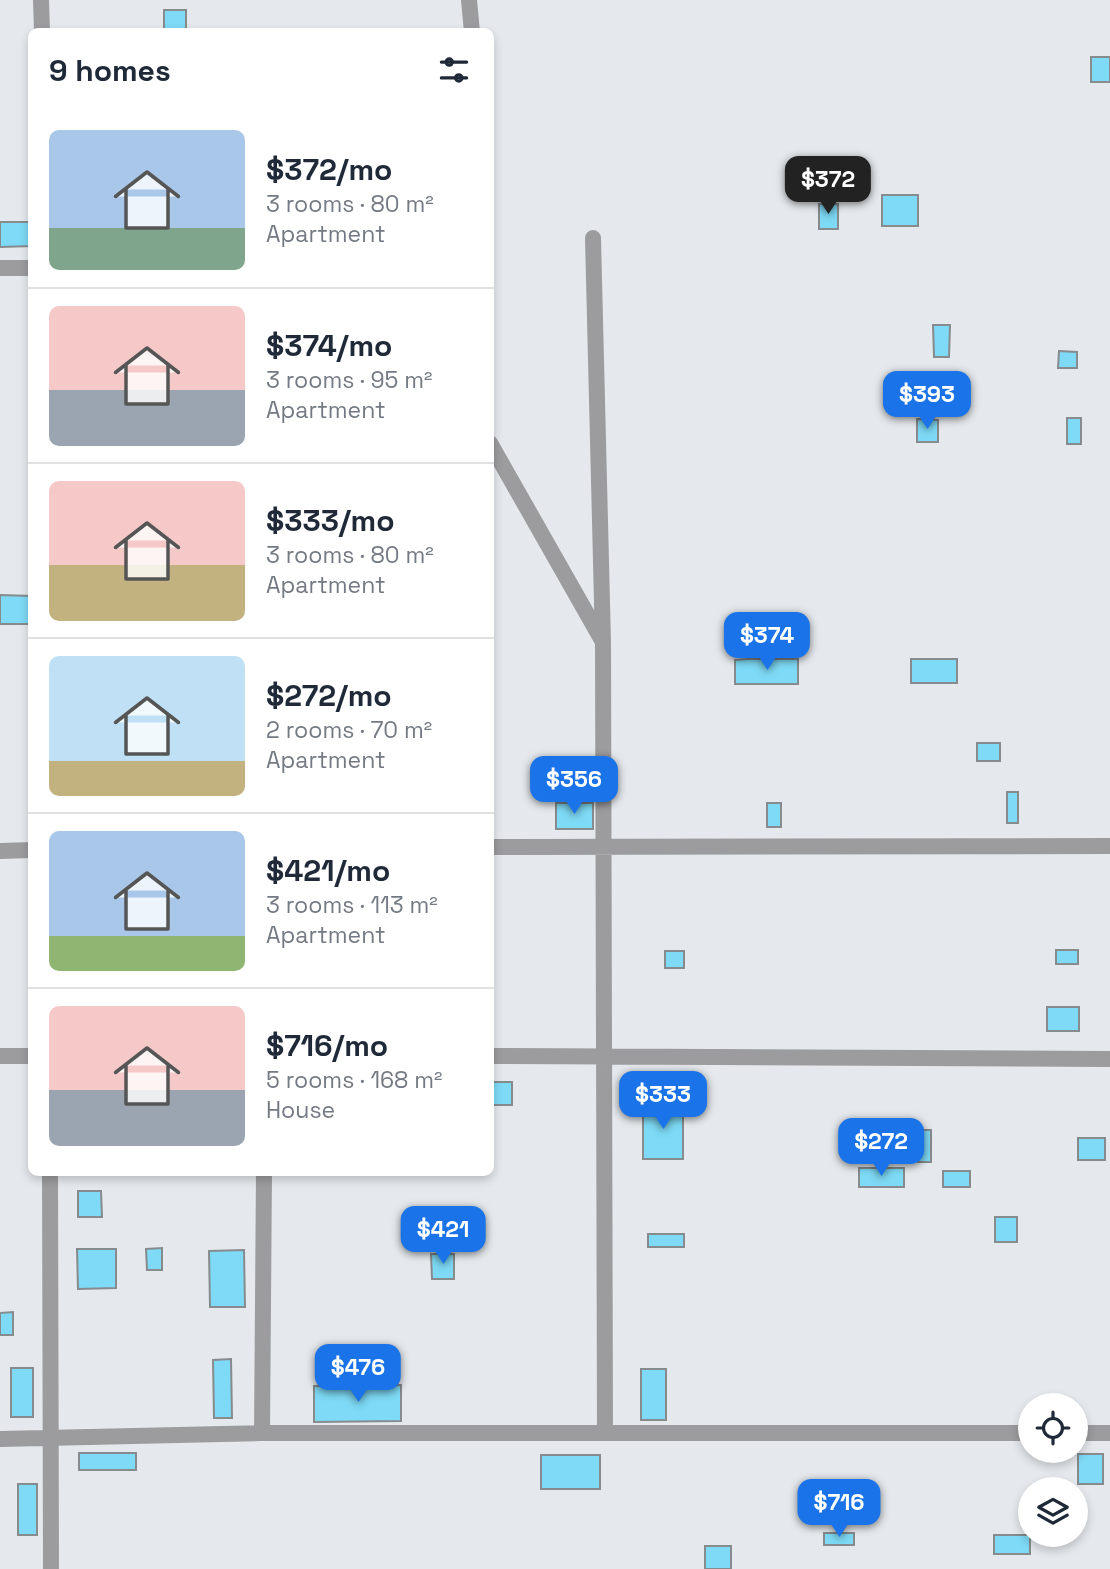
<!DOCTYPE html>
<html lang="en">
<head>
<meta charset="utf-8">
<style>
	body { margin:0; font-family:"Space Grotesk",sans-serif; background:#f6f6f7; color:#1f2937; height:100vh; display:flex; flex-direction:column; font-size:26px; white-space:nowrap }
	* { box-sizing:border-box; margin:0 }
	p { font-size:23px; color:#747a83 }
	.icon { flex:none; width:38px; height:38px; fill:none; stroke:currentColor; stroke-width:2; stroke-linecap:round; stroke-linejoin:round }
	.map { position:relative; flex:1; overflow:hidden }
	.side { position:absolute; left:28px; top:28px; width:466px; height:1148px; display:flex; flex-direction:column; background:#fff; border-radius:10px; box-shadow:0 4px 10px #0003 }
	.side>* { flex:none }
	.buttons { position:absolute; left:1018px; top:1393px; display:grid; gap:14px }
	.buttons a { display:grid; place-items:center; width:70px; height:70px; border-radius:50%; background:#fff; box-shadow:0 4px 10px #0003; font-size:35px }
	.price { position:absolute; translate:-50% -60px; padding:0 16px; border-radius:14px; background:#1a73e8; color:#fff; font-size:23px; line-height:46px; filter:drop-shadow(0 2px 4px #0008) }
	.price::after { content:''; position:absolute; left:50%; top:42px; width:21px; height:16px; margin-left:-10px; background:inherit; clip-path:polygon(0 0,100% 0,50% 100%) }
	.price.selected { background:#222; color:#fff }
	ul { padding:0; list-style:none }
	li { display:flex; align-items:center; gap:21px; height:175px; padding:0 21px }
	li+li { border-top:2px solid #e0e1e3 }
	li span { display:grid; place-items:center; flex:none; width:196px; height:140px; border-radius:10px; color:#555 }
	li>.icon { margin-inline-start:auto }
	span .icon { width:84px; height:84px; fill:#fffc; stroke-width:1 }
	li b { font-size:30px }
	h2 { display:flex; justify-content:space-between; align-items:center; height:84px; padding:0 21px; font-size:30px }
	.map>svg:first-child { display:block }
	.building { fill:#7edaf6; stroke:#868c8e; stroke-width:2 }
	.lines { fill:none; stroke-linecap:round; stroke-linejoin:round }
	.minor { stroke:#9c9c9e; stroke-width:16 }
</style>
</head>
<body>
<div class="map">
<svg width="1110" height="1569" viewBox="0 0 1110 1569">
	<rect width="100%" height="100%" fill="#e5e9ed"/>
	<path class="building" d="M164,10H186V32H164Z
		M1091,57H1110V82H1091Z
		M882,195H918V226H882Z
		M819,204H838V229H819Z
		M0,222H32V246L0,247Z
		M933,325H950L949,357H934Z
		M1059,351L1077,352V368H1058Z
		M1067,418H1081V444H1067Z
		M917,419L938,420V442H917Z
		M0,595L32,596V624H0Z
		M747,659H798V684H735V660Z
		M911,659H957V683H911Z
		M977,743H1000V761H977Z
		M1007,792H1018V823H1007Z
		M556,803H593V829H556Z
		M767,803H781V827H767Z
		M1056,950H1078V964H1056Z
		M665,951H684V968H665Z
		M1047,1007H1079V1031H1047Z
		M490,1082H512V1105H490Z
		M643,1103H683V1159H643Z
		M918,1130H931V1162H918Z
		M1078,1138H1105V1160H1078Z
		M859,1168H904V1187H859Z
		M943,1171H970V1187H943Z
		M78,1191H101L102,1217H78Z
		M995,1217H1017V1242H995Z
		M648,1234H684V1247H648Z
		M162,1248V1270H147L146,1249Z
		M77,1249H116V1288L78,1289Z
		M244,1250L245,1307H210L209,1251Z
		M431,1254H454V1279H432Z
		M13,1312V1335H0V1313Z
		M231,1359L232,1418H214L213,1360Z
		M11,1368H33V1417H11Z
		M641,1369H666V1420H641Z
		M401,1385V1421L314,1422V1386Z
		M79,1453H136V1470H79Z
		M1078,1454H1103V1484H1078Z
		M541,1455H600V1489H541Z
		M18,1484H37V1535H18Z
		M824,1533H854V1545H824Z
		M994,1535H1030V1554H994Z
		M705,1546H731V1569H705Z"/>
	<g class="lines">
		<path class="minor" d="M41,0L42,32
			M469,0L472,32
			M593,238L603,643L605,1433
			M0,268H32
			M490,443L603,642
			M490,847L1110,846
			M0,851L32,850
			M0,1056H32
			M490,1056L1110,1059
			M50,1172L51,1569
			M262,1433L264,1172
			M1076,1433H1110
			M0,1439L262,1433H1031"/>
	</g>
</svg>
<div class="buttons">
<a><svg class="icon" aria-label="locate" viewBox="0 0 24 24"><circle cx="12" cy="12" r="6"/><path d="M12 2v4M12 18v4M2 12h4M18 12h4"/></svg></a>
<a><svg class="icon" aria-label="layers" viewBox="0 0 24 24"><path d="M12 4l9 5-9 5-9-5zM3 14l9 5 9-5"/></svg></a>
</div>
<b class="price selected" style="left:828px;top:216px">$372</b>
<b class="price" style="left:927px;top:431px">$393</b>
<b class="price" style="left:767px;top:672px">$374</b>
<b class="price" style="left:574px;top:816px">$356</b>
<b class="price" style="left:663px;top:1131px">$333</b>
<b class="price" style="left:881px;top:1178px">$272</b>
<b class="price" style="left:443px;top:1266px">$421</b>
<b class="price" style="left:358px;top:1404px">$476</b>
<b class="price" style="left:839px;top:1539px">$716</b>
<section class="side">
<h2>9 homes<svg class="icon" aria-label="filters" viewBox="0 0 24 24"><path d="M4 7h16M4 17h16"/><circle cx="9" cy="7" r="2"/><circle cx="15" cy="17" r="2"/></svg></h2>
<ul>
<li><span style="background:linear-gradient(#a9c7e8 70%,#7fa58c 0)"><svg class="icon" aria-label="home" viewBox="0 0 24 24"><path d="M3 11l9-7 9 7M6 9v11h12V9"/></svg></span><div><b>$372/mo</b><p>3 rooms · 80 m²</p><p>Apartment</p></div></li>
<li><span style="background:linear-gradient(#f6c9c9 60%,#9aa5b1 0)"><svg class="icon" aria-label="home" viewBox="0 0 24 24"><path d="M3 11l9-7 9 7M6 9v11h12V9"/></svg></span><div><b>$374/mo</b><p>3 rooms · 95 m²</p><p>Apartment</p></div></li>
<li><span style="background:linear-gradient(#f6c9c9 60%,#c2b280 0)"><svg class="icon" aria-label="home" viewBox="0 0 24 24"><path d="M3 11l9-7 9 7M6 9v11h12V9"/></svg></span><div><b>$333/mo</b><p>3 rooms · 80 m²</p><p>Apartment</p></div></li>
<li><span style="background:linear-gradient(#bfe0f5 75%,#c2b280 0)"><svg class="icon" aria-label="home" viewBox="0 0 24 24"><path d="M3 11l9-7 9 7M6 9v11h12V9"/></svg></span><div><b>$272/mo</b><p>2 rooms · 70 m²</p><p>Apartment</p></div></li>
<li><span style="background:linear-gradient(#a9c7e8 75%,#8fb573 0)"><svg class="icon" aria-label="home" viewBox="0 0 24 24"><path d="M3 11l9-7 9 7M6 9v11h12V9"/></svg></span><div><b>$421/mo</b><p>3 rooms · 113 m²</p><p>Apartment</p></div></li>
<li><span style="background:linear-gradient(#f6c9c9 60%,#9aa5b1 0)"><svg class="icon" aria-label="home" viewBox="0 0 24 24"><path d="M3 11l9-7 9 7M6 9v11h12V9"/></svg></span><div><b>$716/mo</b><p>5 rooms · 168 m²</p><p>House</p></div></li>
</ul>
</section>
</div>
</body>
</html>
